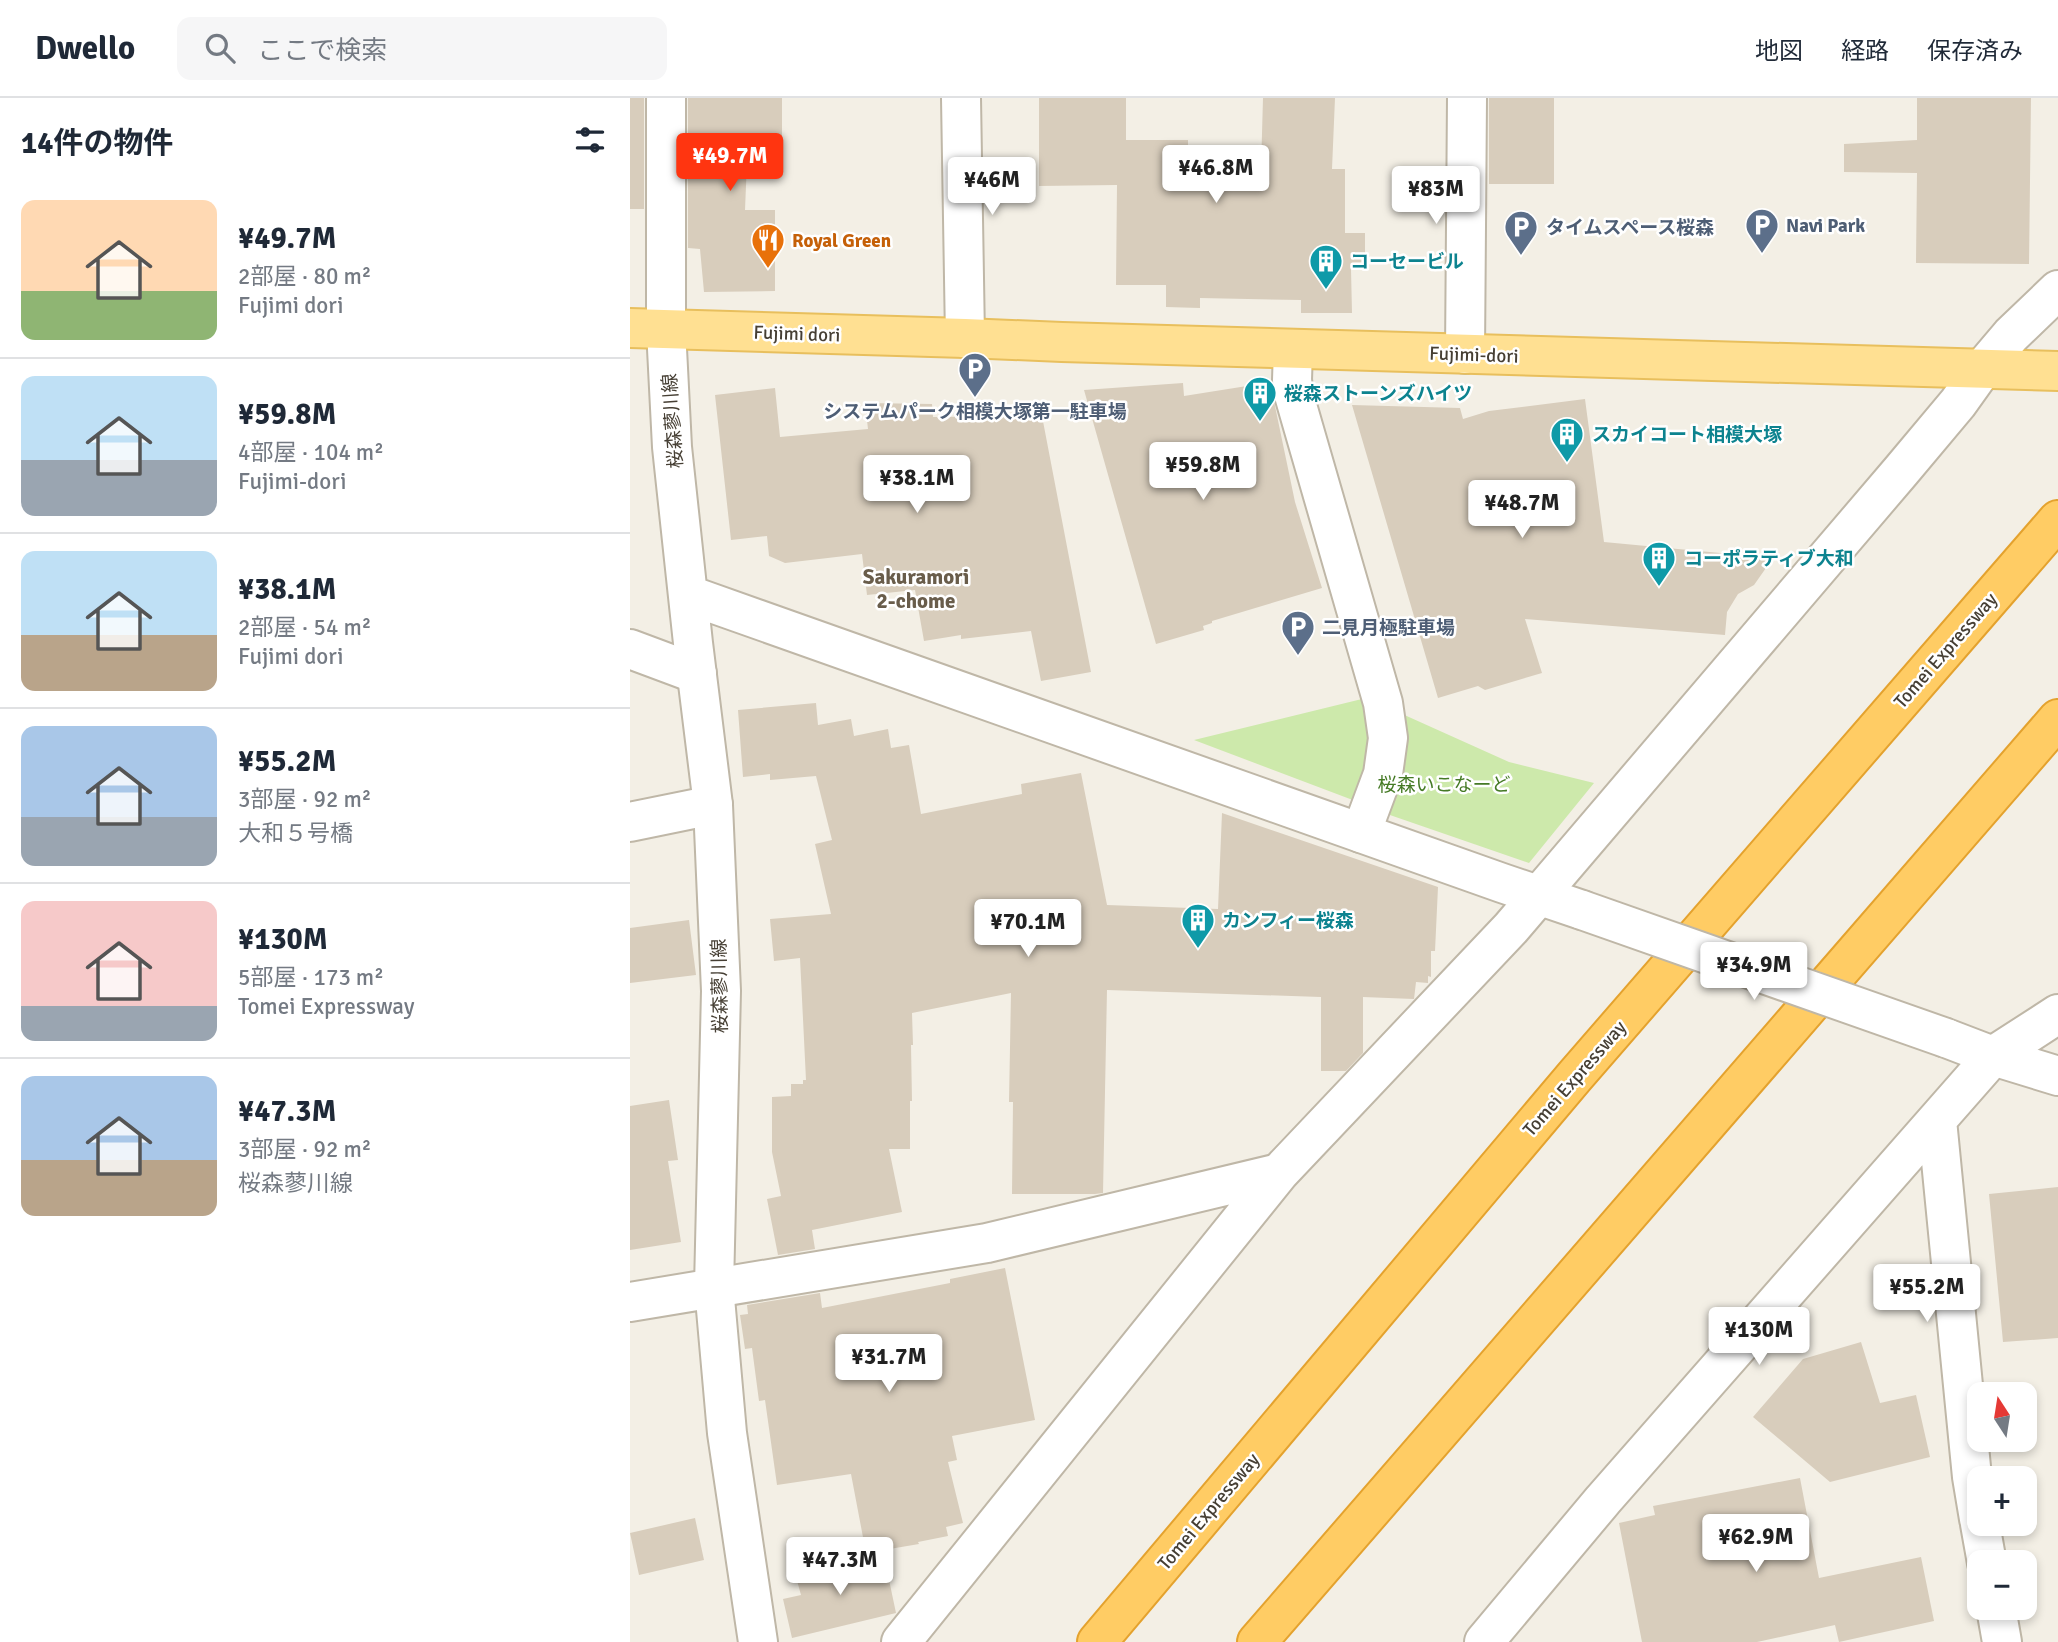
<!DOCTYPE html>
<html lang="ja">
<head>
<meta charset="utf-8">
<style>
	body { margin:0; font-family:Signika,"Noto Sans JP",sans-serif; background:#f6f6f7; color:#1f2937; height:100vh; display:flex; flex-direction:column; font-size:26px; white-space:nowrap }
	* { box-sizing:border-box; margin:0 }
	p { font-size:23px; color:#747a83 }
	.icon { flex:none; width:38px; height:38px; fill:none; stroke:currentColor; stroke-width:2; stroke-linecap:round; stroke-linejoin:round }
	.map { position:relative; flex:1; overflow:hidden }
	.sheet { display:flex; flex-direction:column; background:#fff; width:630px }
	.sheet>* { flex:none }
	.needle { width:46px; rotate:348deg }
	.buttons { position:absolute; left:1337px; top:1284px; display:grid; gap:14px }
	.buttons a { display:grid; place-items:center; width:70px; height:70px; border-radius:14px; background:#fff; box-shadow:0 4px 10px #0003; font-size:35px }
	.price { position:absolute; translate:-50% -60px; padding:0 16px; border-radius:7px; background:#fff; color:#222; font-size:23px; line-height:46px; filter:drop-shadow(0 2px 4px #0008) }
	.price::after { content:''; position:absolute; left:50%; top:42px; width:21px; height:16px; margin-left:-10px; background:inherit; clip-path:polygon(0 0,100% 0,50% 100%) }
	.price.selected { background:#ff3510; color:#fff }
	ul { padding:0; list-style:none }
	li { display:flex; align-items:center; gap:21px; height:175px; padding:0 21px }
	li+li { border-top:2px solid #e0e1e3 }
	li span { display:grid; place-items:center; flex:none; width:196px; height:140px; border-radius:14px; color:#555 }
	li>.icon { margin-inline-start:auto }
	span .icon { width:84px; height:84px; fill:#fffc; stroke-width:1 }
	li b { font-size:30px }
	h2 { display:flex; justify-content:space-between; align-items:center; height:84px; padding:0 21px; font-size:30px }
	header { display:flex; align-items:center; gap:42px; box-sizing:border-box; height:98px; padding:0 35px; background:#fff; border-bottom:2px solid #e0e1e3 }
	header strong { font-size:33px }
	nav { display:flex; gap:38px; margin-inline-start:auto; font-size:24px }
	.search { width:490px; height:63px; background:#f6f6f7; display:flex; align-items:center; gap:18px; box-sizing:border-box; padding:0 24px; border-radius:14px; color:#747a83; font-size:26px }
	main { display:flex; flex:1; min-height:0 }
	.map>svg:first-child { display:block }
	.green { fill:#cde9ab }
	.building { fill:#d8cdbc }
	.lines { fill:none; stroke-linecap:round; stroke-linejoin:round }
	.minor-casing { stroke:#bfb7a7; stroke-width:42 }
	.tertiary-casing { stroke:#bfb7a7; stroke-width:42 }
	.primary-casing { stroke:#e8bf5d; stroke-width:42 }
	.motorway-casing { stroke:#e4a22e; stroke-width:42 }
	.minor { stroke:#fff; stroke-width:38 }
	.tertiary { stroke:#fff; stroke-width:38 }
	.primary { stroke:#ffe092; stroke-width:38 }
	.motorway { stroke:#ffcc64; stroke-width:38 }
	.tertiary-bridge-casing { stroke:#bfb7a7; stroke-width:42; stroke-linecap:butt }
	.tertiary-bridge { stroke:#fff; stroke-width:38 }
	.labels { text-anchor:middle; stroke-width:5; stroke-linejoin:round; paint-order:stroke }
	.service-label { font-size:19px; font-weight:bold; fill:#4e5e75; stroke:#fff; text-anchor:start }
	.food-label { font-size:19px; font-weight:bold; fill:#c56008; stroke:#fff; text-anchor:start }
	.culture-label { font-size:19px; font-weight:bold; fill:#0d838f; stroke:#fff; text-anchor:start }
	.street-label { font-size:19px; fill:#463f34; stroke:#fff }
	.park-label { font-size:19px; fill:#457a25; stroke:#fff }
	.neighbourhood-label { font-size:21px; font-weight:bold; fill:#695d4b; stroke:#fff }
</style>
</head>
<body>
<header>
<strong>Dwello</strong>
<div class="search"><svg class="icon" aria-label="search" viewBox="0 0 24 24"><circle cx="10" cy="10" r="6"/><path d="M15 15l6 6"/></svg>ここで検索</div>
<nav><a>地図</a><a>経路</a><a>保存済み</a></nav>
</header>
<main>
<section class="sheet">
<h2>14件の物件<svg class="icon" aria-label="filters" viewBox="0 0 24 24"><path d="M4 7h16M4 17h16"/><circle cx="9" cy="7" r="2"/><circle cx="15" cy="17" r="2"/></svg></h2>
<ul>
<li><span style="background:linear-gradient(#ffd9b3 65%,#8fb573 0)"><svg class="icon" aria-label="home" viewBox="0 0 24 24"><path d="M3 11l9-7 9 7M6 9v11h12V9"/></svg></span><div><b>¥49.7M</b><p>2部屋 · 80 m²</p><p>Fujimi dori</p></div></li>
<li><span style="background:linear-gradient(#bfe0f5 60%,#9aa5b1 0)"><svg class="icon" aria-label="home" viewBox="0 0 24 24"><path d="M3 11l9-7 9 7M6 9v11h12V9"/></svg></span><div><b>¥59.8M</b><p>4部屋 · 104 m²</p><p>Fujimi-dori</p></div></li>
<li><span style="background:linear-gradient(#bfe0f5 60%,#b9a48a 0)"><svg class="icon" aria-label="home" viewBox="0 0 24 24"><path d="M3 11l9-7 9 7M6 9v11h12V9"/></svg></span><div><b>¥38.1M</b><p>2部屋 · 54 m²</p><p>Fujimi dori</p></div></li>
<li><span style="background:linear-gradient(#a9c7e8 65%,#9aa5b1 0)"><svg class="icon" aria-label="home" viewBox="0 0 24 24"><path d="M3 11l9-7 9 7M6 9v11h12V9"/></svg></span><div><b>¥55.2M</b><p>3部屋 · 92 m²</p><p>大和５号橋</p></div></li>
<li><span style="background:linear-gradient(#f6c9c9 75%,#9aa5b1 0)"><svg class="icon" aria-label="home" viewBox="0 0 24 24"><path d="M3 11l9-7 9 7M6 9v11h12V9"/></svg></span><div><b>¥130M</b><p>5部屋 · 173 m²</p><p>Tomei Expressway</p></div></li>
<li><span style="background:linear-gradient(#a9c7e8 60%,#b9a48a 0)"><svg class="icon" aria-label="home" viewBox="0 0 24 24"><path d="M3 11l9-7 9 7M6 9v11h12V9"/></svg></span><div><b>¥47.3M</b><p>3部屋 · 92 m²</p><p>桜森蓼川線</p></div></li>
</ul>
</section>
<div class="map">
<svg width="1428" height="1544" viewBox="0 0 1428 1544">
	<rect width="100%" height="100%" fill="#f3efe5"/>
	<path class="green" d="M736,600L744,635L728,704L564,642Z
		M770,615L879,664L964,685L899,765L757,716Z"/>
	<path class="building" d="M0,0H14V111H0Z
		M58,0H152V39H118L115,112H145V193L74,194L70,151L58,150Z
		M409,0H496V42H558V70L631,71L633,0H705L702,71H715V135H735V171H721L722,215H671V202L570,200V210L536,209V187H486L487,87L409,88Z
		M859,0H924V86H859Z
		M1287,0H1401L1399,166L1286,165L1287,75L1214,74V46L1287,42Z
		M553,285L554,298L617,288L619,294L641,289L665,404L692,490L582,523V525L573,528L574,532L526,546L454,292Z
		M145,290L150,339L238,331L235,305L302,306L303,319L412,318L461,574L411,583L401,533L331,541V537L294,543L285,492L237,497L232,456L155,465L139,458L137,438L101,442L85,297Z
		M955,301L974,444L1143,460L1124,487L1108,496L1097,514L1095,537L895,521L912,575L855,592L848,588L808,600L722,307L830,310L833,321L859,313Z
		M186,605L188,627L221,621L224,638L258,631L261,650L279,647L291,716L392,696L391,686L451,675L477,807L588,811L592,715L808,789L805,853H801V879L798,878V885L786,884L784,901L733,899V955L716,973H691V899L477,892L473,1095L465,1096H382L383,1004H379L381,895L282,915L283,947H281L282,1003H280V1051H259L272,1114L182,1132L185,1151L148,1157L137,1101L151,1098L142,1054V999L161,998V986H173V982H176L170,860L144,863L140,821L201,816L185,746L202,742L186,678L140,682V676L113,679L108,612Z
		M59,822L66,877L0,885V830Z
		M39,1002L48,1062L38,1063L51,1144L0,1152V1008Z
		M1428,1089V1240L1373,1244L1359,1096Z
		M375,1170L405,1322L322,1338L327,1362L318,1364L333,1425L316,1429L318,1438L288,1444L289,1446L236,1455L221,1376L147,1387L135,1302L129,1303L122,1250L115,1251L110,1217L118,1216L117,1207L190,1195L192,1210L320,1185V1181Z
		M1231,1244L1250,1305L1286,1297L1300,1359L1200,1384L1123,1319L1173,1261Z
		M1170,1380L1189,1480L1291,1459L1304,1523L1209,1544L1205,1527L1127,1544H1012L989,1425L1025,1417L1023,1408Z
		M65,1420L74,1462L9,1477L0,1435Z
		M254,1458L266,1515L162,1540L153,1501L171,1497L166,1479Z"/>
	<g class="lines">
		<defs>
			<path id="minor" d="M36,0V231
				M663,251L662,282L664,297L753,605L758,640L753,676L731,735
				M835,256L837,0
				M0,551L67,576
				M0,724L83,707
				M1307,1022L1342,1379L1349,1421
				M0,1204L357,1145L649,1075
				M1350,1426L1357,1465
				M1366,1510L1372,1544
				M271,1544L649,1075L881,830L1271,373L1328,305L1353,270L1381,237L1428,192
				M854,1544L973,1402L1363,958L1428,916"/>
			<path id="tertiary" d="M331,0L335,240
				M36,231L42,349L63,545L83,707L91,893L84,1189L97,1335L128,1544
				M59,497L872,785L952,812
				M1316,940L1363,958L1428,978"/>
			<path id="primary" d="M0,230L335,240L432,244L1428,273"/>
			<path id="motorway" d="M467,1544L945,978L1428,422
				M627,1544L1428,621"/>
		</defs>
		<use href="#minor" class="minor-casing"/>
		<use href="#tertiary" class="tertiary-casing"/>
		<use href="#primary" class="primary-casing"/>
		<use href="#motorway" class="motorway-casing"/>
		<use href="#minor" class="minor"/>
		<use href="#tertiary" class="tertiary"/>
		<use href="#primary" class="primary"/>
		<use href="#motorway" class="motorway"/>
		<defs>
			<path id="tertiary-bridge" d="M952,812L1316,940"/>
		</defs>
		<use href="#tertiary-bridge" class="tertiary-bridge-casing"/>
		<use href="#tertiary-bridge" class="tertiary-bridge"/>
	</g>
	<defs>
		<symbol id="parking-pin" viewBox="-11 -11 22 30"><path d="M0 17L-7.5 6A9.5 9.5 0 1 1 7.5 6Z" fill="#5c6f8a" stroke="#fff"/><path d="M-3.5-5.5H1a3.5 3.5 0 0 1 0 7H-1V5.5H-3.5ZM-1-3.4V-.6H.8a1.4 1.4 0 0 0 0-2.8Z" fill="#fff"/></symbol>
		<symbol id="restaurant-pin" viewBox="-11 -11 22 30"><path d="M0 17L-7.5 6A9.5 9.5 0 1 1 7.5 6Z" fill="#e8710a" stroke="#fff"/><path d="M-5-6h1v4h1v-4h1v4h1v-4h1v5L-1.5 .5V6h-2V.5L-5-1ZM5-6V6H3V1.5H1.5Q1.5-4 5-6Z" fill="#fff"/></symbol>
		<symbol id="building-pin" viewBox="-11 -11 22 30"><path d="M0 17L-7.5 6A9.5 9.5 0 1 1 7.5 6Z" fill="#0f9aa8" stroke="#fff"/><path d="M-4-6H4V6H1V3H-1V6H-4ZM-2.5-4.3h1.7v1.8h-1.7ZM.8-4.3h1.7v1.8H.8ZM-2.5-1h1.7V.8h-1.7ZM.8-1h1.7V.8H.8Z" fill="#fff"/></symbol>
	</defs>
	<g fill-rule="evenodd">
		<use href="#parking-pin" x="1113" y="108" width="38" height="52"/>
		<use href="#parking-pin" x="872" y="110" width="38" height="52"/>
		<use href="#restaurant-pin" x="119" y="123" width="38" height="52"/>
		<use href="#building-pin" x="677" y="144" width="38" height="52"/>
		<use href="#parking-pin" x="326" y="252" width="38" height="52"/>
		<use href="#building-pin" x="611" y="276" width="38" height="52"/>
		<use href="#building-pin" x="918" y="317" width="38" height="52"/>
		<use href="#building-pin" x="1010" y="441" width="38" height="52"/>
		<use href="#parking-pin" x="649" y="510" width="38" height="52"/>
		<use href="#building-pin" x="549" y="803" width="38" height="52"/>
	</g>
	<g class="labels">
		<g class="service-label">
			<text x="1156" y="134">Navi Park</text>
			<text x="916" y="136">タイムスペース桜森</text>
			<text x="345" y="320" text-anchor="middle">システムパーク相模大塚第一駐車場</text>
			<text x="692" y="536">二見月極駐車場</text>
		</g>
		<g class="food-label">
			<text x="162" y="149">Royal Green</text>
		</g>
		<g class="culture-label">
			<text x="720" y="170">コーセービル</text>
			<text x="654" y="302">桜森ストーンズハイツ</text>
			<text x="962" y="343">スカイコート相模大塚</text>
			<text x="1054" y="467">コーポラティブ大和</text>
			<text x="592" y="829">カンフィー桜森</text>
		</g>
		<g class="street-label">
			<text transform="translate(167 235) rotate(2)" y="7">Fujimi dori</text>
			<text transform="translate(844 256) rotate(2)" y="7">Fujimi-dori</text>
			<text transform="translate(42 323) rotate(-94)" y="7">桜森蓼川線</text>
			<text transform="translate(1315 552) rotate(-49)" y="7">Tomei Expressway</text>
			<text transform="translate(89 888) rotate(-91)" y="7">桜森蓼川線</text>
			<text transform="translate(944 980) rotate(-49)" y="7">Tomei Expressway</text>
			<text transform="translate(578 1413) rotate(-50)" y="7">Tomei Expressway</text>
		</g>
		<g class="park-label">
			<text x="814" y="693">桜森いこなーど</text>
		</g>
		<g class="neighbourhood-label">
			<text x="286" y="486">Sakuramori<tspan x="286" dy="24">2-chome</tspan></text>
		</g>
	</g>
</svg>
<div class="buttons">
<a><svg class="needle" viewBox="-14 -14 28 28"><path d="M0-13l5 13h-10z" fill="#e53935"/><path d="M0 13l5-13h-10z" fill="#747a83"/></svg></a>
<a>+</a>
<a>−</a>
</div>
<b class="price selected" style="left:100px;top:95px">¥49.7M</b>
<b class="price" style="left:586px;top:107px">¥46.8M</b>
<b class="price" style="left:362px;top:119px">¥46M</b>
<b class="price" style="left:806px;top:128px">¥83M</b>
<b class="price" style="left:573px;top:404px">¥59.8M</b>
<b class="price" style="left:287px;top:417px">¥38.1M</b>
<b class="price" style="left:892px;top:442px">¥48.7M</b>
<b class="price" style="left:398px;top:861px">¥70.1M</b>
<b class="price" style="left:1124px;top:904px">¥34.9M</b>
<b class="price" style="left:1297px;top:1226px">¥55.2M</b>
<b class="price" style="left:1129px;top:1269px">¥130M</b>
<b class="price" style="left:259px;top:1296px">¥31.7M</b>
<b class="price" style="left:1126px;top:1476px">¥62.9M</b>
<b class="price" style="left:210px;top:1499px">¥47.3M</b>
</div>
</main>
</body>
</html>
